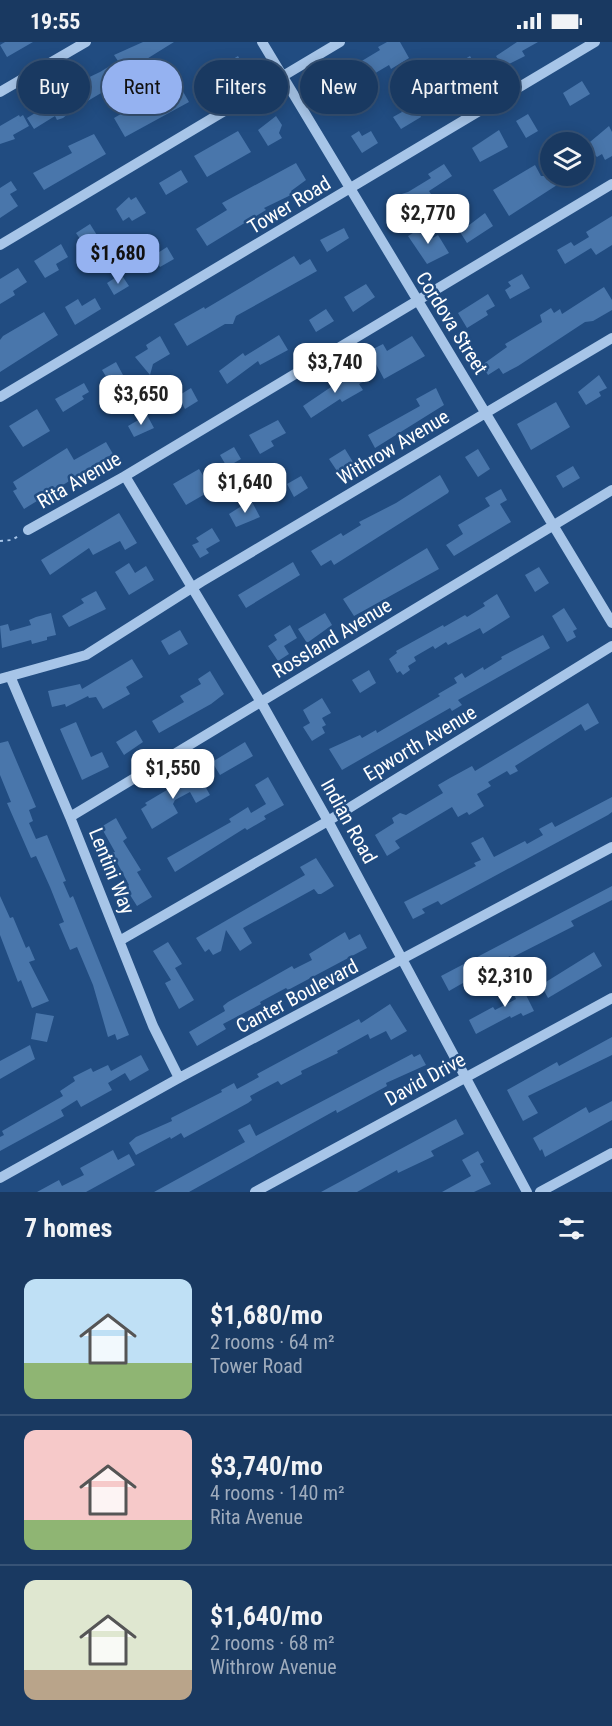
<!DOCTYPE html>
<html lang="en">
<head>
<meta charset="utf-8">
<style>
	body { margin:0; font-family:"Roboto Condensed",sans-serif; background:#26446a; color:#f1f3f6; height:100vh; display:flex; flex-direction:column; font-size:22px; white-space:nowrap }
	* { box-sizing:border-box; margin:0 }
	p { font-size:20px; color:#9facbd }
	.icon { flex:none; width:33px; height:33px; fill:none; stroke:currentColor; stroke-width:2; stroke-linecap:round; stroke-linejoin:round }
	.map { position:relative; height:1150px; overflow:hidden }
	.panel { display:flex; flex-direction:column; background:#193961; flex:1 }
	.panel>* { flex:none }
	.top-card { position:absolute; left:18px; top:18px; width:576px; height:54px; display:flex; gap:12px }
	.buttons { position:absolute; left:540px; top:90px; display:grid; gap:12px }
	.buttons a { display:grid; place-items:center; width:54px; height:54px; border-radius:50%; background:#193961; box-shadow:0 3px 15px #0003,0 0 0 2px #375376; font-size:30px }
	.price { position:absolute; translate:-50% -51px; padding:0 14px; border-radius:12px; background:#fff; color:#222; font-size:20px; line-height:39px; filter:drop-shadow(0 2px 3px #0008) }
	.price::after { content:''; position:absolute; left:50%; top:36px; width:18px; height:14px; margin-left:-9px; background:inherit; clip-path:polygon(0 0,100% 0,50% 100%) }
	.price.current { background:#95b2f1; color:#111 }
	ul { padding:0; list-style:none }
	li { display:flex; align-items:center; gap:18px; height:150px; padding:0 24px }
	li+li { border-top:2px solid #375376 }
	li span { display:grid; place-items:center; flex:none; width:168px; height:120px; border-radius:12px; color:#555 }
	li>.icon { margin-inline-start:auto }
	span .icon { width:72px; height:72px; fill:#fffc; stroke-width:1 }
	li b { font-size:26px }
	h2 { display:flex; justify-content:space-between; align-items:center; height:72px; padding:0 24px; font-size:26px }
	.tag { padding:0 21px; border-radius:27px; background:#193961; box-shadow:0 3px 15px #0003,0 0 0 2px #375376; font-size:21px; line-height:54px }
	.tag.current { background:#95b2f1; color:#111 }
	.status { display:flex; justify-content:space-between; align-items:center; height:42px; padding:0 30px; background:#193961; direction:ltr }
	.status svg { height:16px; fill:currentColor }
	.map>svg:first-child { display:block }
	.building { fill:#4976ab }
	.lines { fill:none; stroke-linecap:round; stroke-linejoin:round }
	.path { stroke:#a7c5e8; stroke-width:2; stroke-dasharray:3 4.5; stroke-linecap:butt }
	.minor { stroke:#a7c5e8; stroke-width:10 }
	.labels { text-anchor:middle; stroke-width:5; stroke-linejoin:round; paint-order:stroke }
	.street-label { font-size:20px; fill:#fff; stroke:#214c81 }
</style>
</head>
<body>
<div class="status"><b>19:55</b><svg viewBox="0 0 49 12"><path d="M0 12V9h3v3zM5 12V6h3v6zM10 12V3h3v9zM15 12V0h3v12zM26 1h20v11H26zM47 4h2v5h-2z"/></svg></div>
<div class="map">
<svg width="612" height="1150" viewBox="0 0 612 1150">
	<rect width="100%" height="100%" fill="#214c81"/>
	<path class="building" d="M5,0H33L7,15L0,3Z
		M143,0H174L137,23L140,28L86,60L83,56L67,66L70,70L63,76L57,78L55,74L34,87L27,76L45,65L41,58L100,30L118,19L114,13Z
		M387,0H400L409,16L391,27L389,23L335,55L325,41L380,8L378,5Z
		M517,0H538L522,9L525,14L503,25L496,14Z
		M238,14L245,27L241,29L242,32L215,43L205,28L218,21L220,25Z
		M470,14L482,35L429,66L420,73L421,75L401,87L393,75L402,70L400,67L431,46L427,40Z
		M177,39L189,60L125,95L114,76Z
		M582,39L590,52L570,64L563,51Z
		M528,72L538,89L526,96L516,79Z
		M19,73L20,75L23,73L29,84L13,93L15,97L0,102V84Z
		M276,74L282,83L279,91L282,96L268,104L258,88Z
		M609,84L612,90V114L605,118L602,112L597,115L595,113L584,119V105Z
		M499,88L508,105L480,120L472,106Z
		M238,89L251,110L207,135L194,114Z
		M359,89L362,94L371,89L378,101L362,111L351,94Z
		M94,92L106,112L44,148L33,131L72,111L68,104Z
		M296,121L306,138L291,149L293,152L264,166L266,168L207,204L196,187L227,168L222,161Z
		M444,122L452,134L429,149L431,152L398,171L389,156L408,150L431,136L428,132Z
		M535,123L541,134H571L509,174L493,148Z
		M181,128L188,140L166,153L159,141Z
		M11,139L17,148L10,152L18,164L0,176V146Z
		M129,155L131,158L136,155L146,171L132,179L129,175L123,179L116,167Z
		M485,171L493,184L467,201L460,190Z
		M612,174V203L596,213L591,206L565,222L557,208L571,200L574,204L589,195L586,190Z
		M90,182L100,198L87,207L76,191Z
		M426,183L433,196L438,193L449,211L427,222L408,194Z
		M344,186L349,196L327,210L320,198Z
		M61,202L68,215L56,222L59,228L45,236L34,219Z
		M167,205L174,217L160,225L153,214Z
		M294,214L300,223L310,217L317,229L236,274L233,282H225L187,304L174,282L204,265L205,267Z
		M18,226L27,240L13,249L15,253L0,262V237Z
		M121,232L129,244L114,253L107,241Z
		M522,232L530,246L510,257L505,248L511,244L508,240Z
		M366,242L375,255L353,270L344,255Z
		M604,245L612,258V268L593,279L585,280L518,324L503,332L499,326L488,333L482,323L507,305L505,302L542,280L540,273L551,266L554,271L560,267L562,272Z
		M488,252L495,264L486,269L488,273L467,286L458,271Z
		M95,256L101,267L75,283L65,265L78,257L82,264Z
		M326,267L334,279L316,290L309,278Z
		M44,270L58,293L0,330V298L3,294Z
		M279,293L288,308L260,323L258,319L227,342L219,329L243,311L245,314Z
		M160,294L170,312L153,322L150,333L135,315L148,307L146,303Z
		M412,294L425,314L384,337L369,309L383,302L387,309Z
		M116,320L123,333L110,341L102,328Z
		M356,328L363,340L359,342L363,348L342,360L340,357L311,376L303,364Z
		M599,333L607,346L599,350L601,354L586,363L578,350Z
		M84,341L89,350L82,354L84,357L63,370L55,357Z
		M191,346L198,359L185,367L178,354Z
		M436,346L444,363L375,406L368,393L420,364L416,357Z
		M556,360L570,385L531,408L517,382Z
		M37,367L50,389L23,405L9,384Z
		M147,373L154,386L134,395L128,384Z
		M278,378L286,391L271,399L274,404L260,412L249,393Z
		M106,400L113,412L24,467L13,449L17,447L13,440L67,406L74,418Z
		M234,405L241,417L227,425L220,413Z
		M345,407L353,420L337,429L329,417Z
		M478,407L490,427L478,435L465,415Z
		M573,424L580,436L563,446L556,434Z
		M199,427L212,448L186,463L173,442Z
		M440,433L449,449L448,451L334,523L331,518L321,524L311,509L341,491L343,494L361,483L359,480L396,461Z
		M301,434L308,446L294,455L287,442Z
		M501,447L507,458L500,462L511,480L454,514L446,503L463,492L458,483L490,464L485,456Z
		M251,458L260,475L236,485L229,472Z
		M119,471L137,501L125,508L120,499L93,513L89,506L50,533L41,518Z
		M212,486L220,499L206,507L209,511L200,516L192,503L199,500L196,496Z
		M427,506L439,527L354,574L343,557Z
		M293,520L300,533L246,566L238,553Z
		M129,521L135,531L146,524L154,538L129,553L115,530Z
		M539,525L549,541L535,550L525,533Z
		M96,549L106,567L69,585L62,574L84,561L81,557Z
		M497,552L510,575L483,592L480,586L448,603L446,600L435,607L433,604L414,615L416,619L408,624L410,628L403,633L400,629L397,631L389,617L397,611L396,609L443,583L444,585L465,573L467,575L485,564L483,561Z
		M564,566L577,587L573,589L576,595L567,600L552,574Z
		M51,571L56,593L47,595V598L32,602L31,598L2,606L0,584L8,582L10,589L31,583L29,578L36,575Z
		M325,571L332,583L307,601L298,587Z
		M290,583L297,596L284,604L289,612L278,619L268,604L277,598L274,593Z
		M180,588L188,602L169,613L161,599Z
		M543,593L550,606L458,658L462,663L452,669L450,666L342,728L329,707L360,693L362,696L376,688L377,691L440,654L438,652L457,641L454,636L462,631L465,636L483,625L484,628L502,617L501,615Z
		M132,617L143,635L126,645L130,652L103,667L96,655L89,656L88,654L66,665L65,662L52,665L48,649L80,642L82,647Z
		M369,628L376,641L360,651L352,638Z
		M210,629L224,652L211,662L159,691L152,679L184,660L180,654L201,642L198,637Z
		M322,656L331,671L322,676L326,683L322,685L325,691L312,699L303,685L310,681L303,668Z
		M588,661L599,681L585,689L581,682L515,724L518,729L510,733L507,729L488,740L491,744L477,752L484,764L469,773L467,770L458,775L452,765L395,799L400,806L387,814L375,793L394,781L392,776L400,771L406,773L443,751L438,743L450,736L472,724L475,729Z
		M76,680L91,715L102,710L109,725L82,738L60,687Z
		M136,688L143,700L124,713L116,700Z
		M8,699L36,765L29,768L33,779L29,781L36,797L47,793L66,839L63,840L70,856L73,854L129,993L117,998L115,992L108,995L93,943L77,905L70,908L59,882L64,880L50,845L36,814L31,816L7,761L11,760L0,733V701Z
		M245,700L253,714L220,733L212,720Z
		M197,730L210,753L196,761L190,750L175,758L173,762L178,771L152,787L141,767L147,763L145,761Z
		M268,735L284,763L264,774L266,777L247,788L245,786L175,830L167,816L231,780L229,777L248,765L251,771L266,762L255,743Z
		M612,755V770L608,773L441,863L438,859L422,867L425,871L413,877L404,860L476,824L474,821L481,818L471,801L483,795L494,815L525,799L527,802L543,793L539,787L552,780L555,785Z
		M116,776L127,796L123,799L141,828L137,830L152,855L137,864L125,845L129,843L112,811L115,810L101,785Z
		M316,816L334,844L321,852H318L314,847L243,886L252,901L240,909L226,888L221,909L213,913L209,907L205,910L196,896L305,833L300,825Z
		M612,844V858L571,879L574,884L511,916L510,914L449,949L441,934Z
		M0,854L10,876L13,875L26,906L29,904L35,918L29,920L49,959L32,966L21,938L18,940L0,893Z
		M345,890L349,898L360,892L367,906L288,948L286,946L260,960L261,962L223,982L226,987L197,1004L189,990L225,969L223,964L228,960L292,924L294,927L312,918L309,912Z
		M168,900L182,922L175,926L194,958L179,967L165,941L171,938L153,909Z
		M594,910L602,924L548,956L541,943Z
		M522,933L529,946L524,949L534,969L523,974L521,971L511,976L510,974L476,992L469,978L493,965L495,968L516,957L508,941Z
		M390,962L407,989L391,998L386,989L370,997L368,992L337,1009L338,1011L301,1029L302,1032L281,1043L278,1039L250,1054L252,1058L248,1061L184,1096L181,1091L171,1097L170,1095L136,1113L129,1101L136,1095L172,1079L171,1076L222,1050L221,1048L234,1041L237,1047L259,1035L257,1032L359,977L361,981Z
		M36,971L54,974L47,1000L31,997Z
		M612,995V1013L528,1054L538,1071L523,1079L507,1048L557,1020L559,1024Z
		M30,1003L35,1017L0,1037V1019Z
		M412,1012L414,1015L420,1012L426,1023L386,1041L387,1044L337,1071L336,1068L189,1150H154L245,1100L238,1088L250,1082L256,1094Z
		M141,1013L149,1028L130,1039L125,1031L108,1041L112,1048L81,1065L77,1058L61,1068L64,1074L0,1109V1095L4,1093L2,1089L63,1054L60,1049L75,1039L73,1035L91,1026L93,1030L108,1023L111,1029Z
		M612,1059V1078L545,1115L542,1107L540,1109L533,1096L586,1065L589,1071Z
		M456,1077L464,1092L431,1109L434,1114L398,1131L397,1128L357,1150H321Z
		M113,1108L118,1118L129,1112L135,1123L86,1150H37L59,1138L62,1144L84,1133L80,1126Z
		M478,1109L484,1120L480,1122L491,1142L474,1150H442L471,1134L462,1118Z"/>
	<g class="lines">
		<path class="path" d="M0,499L12,498L20,493"/>
		<path class="minor" d="M262,0L612,581
			M0,50L86,0
			M0,203L340,0
			M0,355L595,0
			M125,434L261,660L328,779L527,1150
			M28,488L125,434L612,142
			M10,634L70,775L153,984L179,1036
			M0,637L86,613L201,540L612,296
			M70,775L612,448
			M121,898L328,779L612,604
			M0,1136L179,1036L612,805
			M255,1150L612,956
			M540,1150L612,1111"/>
	</g>
	<g class="labels">
		<g class="street-label">
			<text transform="translate(289 163) rotate(-31)" y="7">Tower Road</text>
			<text transform="translate(452 281) rotate(58)" y="7">Cordova Street</text>
			<text transform="translate(393 405) rotate(-31)" y="7">Withrow Avenue</text>
			<text transform="translate(79 438) rotate(-30)" y="7">Rita Avenue</text>
			<text transform="translate(332 596) rotate(-31)" y="7">Rossland Avenue</text>
			<text transform="translate(420 701) rotate(-31)" y="7">Epworth Avenue</text>
			<text transform="translate(349 779) rotate(61)" y="7">Indian Road</text>
			<text transform="translate(112 829) rotate(68)" y="7">Lentini Way</text>
			<text transform="translate(297 954) rotate(-28)" y="7">Canter Boulevard</text>
			<text transform="translate(425 1037) rotate(-29)" y="7">David Drive</text>
		</g>
	</g>
</svg>
<div class="buttons">
<a><svg class="icon" aria-label="layers" viewBox="0 0 24 24"><path d="M12 4l9 5-9 5-9-5zM3 14l9 5 9-5"/></svg></a>
</div>
<b class="price" style="left:428px;top:203px">$2,770</b>
<b class="price current" style="left:118px;top:243px">$1,680</b>
<b class="price" style="left:335px;top:352px">$3,740</b>
<b class="price" style="left:141px;top:384px">$3,650</b>
<b class="price" style="left:245px;top:472px">$1,640</b>
<b class="price" style="left:173px;top:758px">$1,550</b>
<b class="price" style="left:505px;top:966px">$2,310</b>
<div class="top-card">
<a class="tag">Buy</a>
<a class="tag current">Rent</a>
<a class="tag">Filters</a>
<a class="tag">New</a>
<a class="tag">Apartment</a>
</div>
</div>
<section class="panel">
<h2>7 homes<svg class="icon" aria-label="filters" viewBox="0 0 24 24"><path d="M4 7h16M4 17h16"/><circle cx="9" cy="7" r="2"/><circle cx="15" cy="17" r="2"/></svg></h2>
<ul>
<li><span style="background:linear-gradient(#bfe0f5 70%,#8fb573 0)"><svg class="icon" aria-label="home" viewBox="0 0 24 24"><path d="M3 11l9-7 9 7M6 9v11h12V9"/></svg></span><div><b>$1,680/mo</b><p>2 rooms · 64 m²</p><p>Tower Road</p></div></li>
<li><span style="background:linear-gradient(#f6c9c9 75%,#8fb573 0)"><svg class="icon" aria-label="home" viewBox="0 0 24 24"><path d="M3 11l9-7 9 7M6 9v11h12V9"/></svg></span><div><b>$3,740/mo</b><p>4 rooms · 140 m²</p><p>Rita Avenue</p></div></li>
<li><span style="background:linear-gradient(#dfe7d0 75%,#b9a48a 0)"><svg class="icon" aria-label="home" viewBox="0 0 24 24"><path d="M3 11l9-7 9 7M6 9v11h12V9"/></svg></span><div><b>$1,640/mo</b><p>2 rooms · 68 m²</p><p>Withrow Avenue</p></div></li>
</ul>
</section>
</body>
</html>
